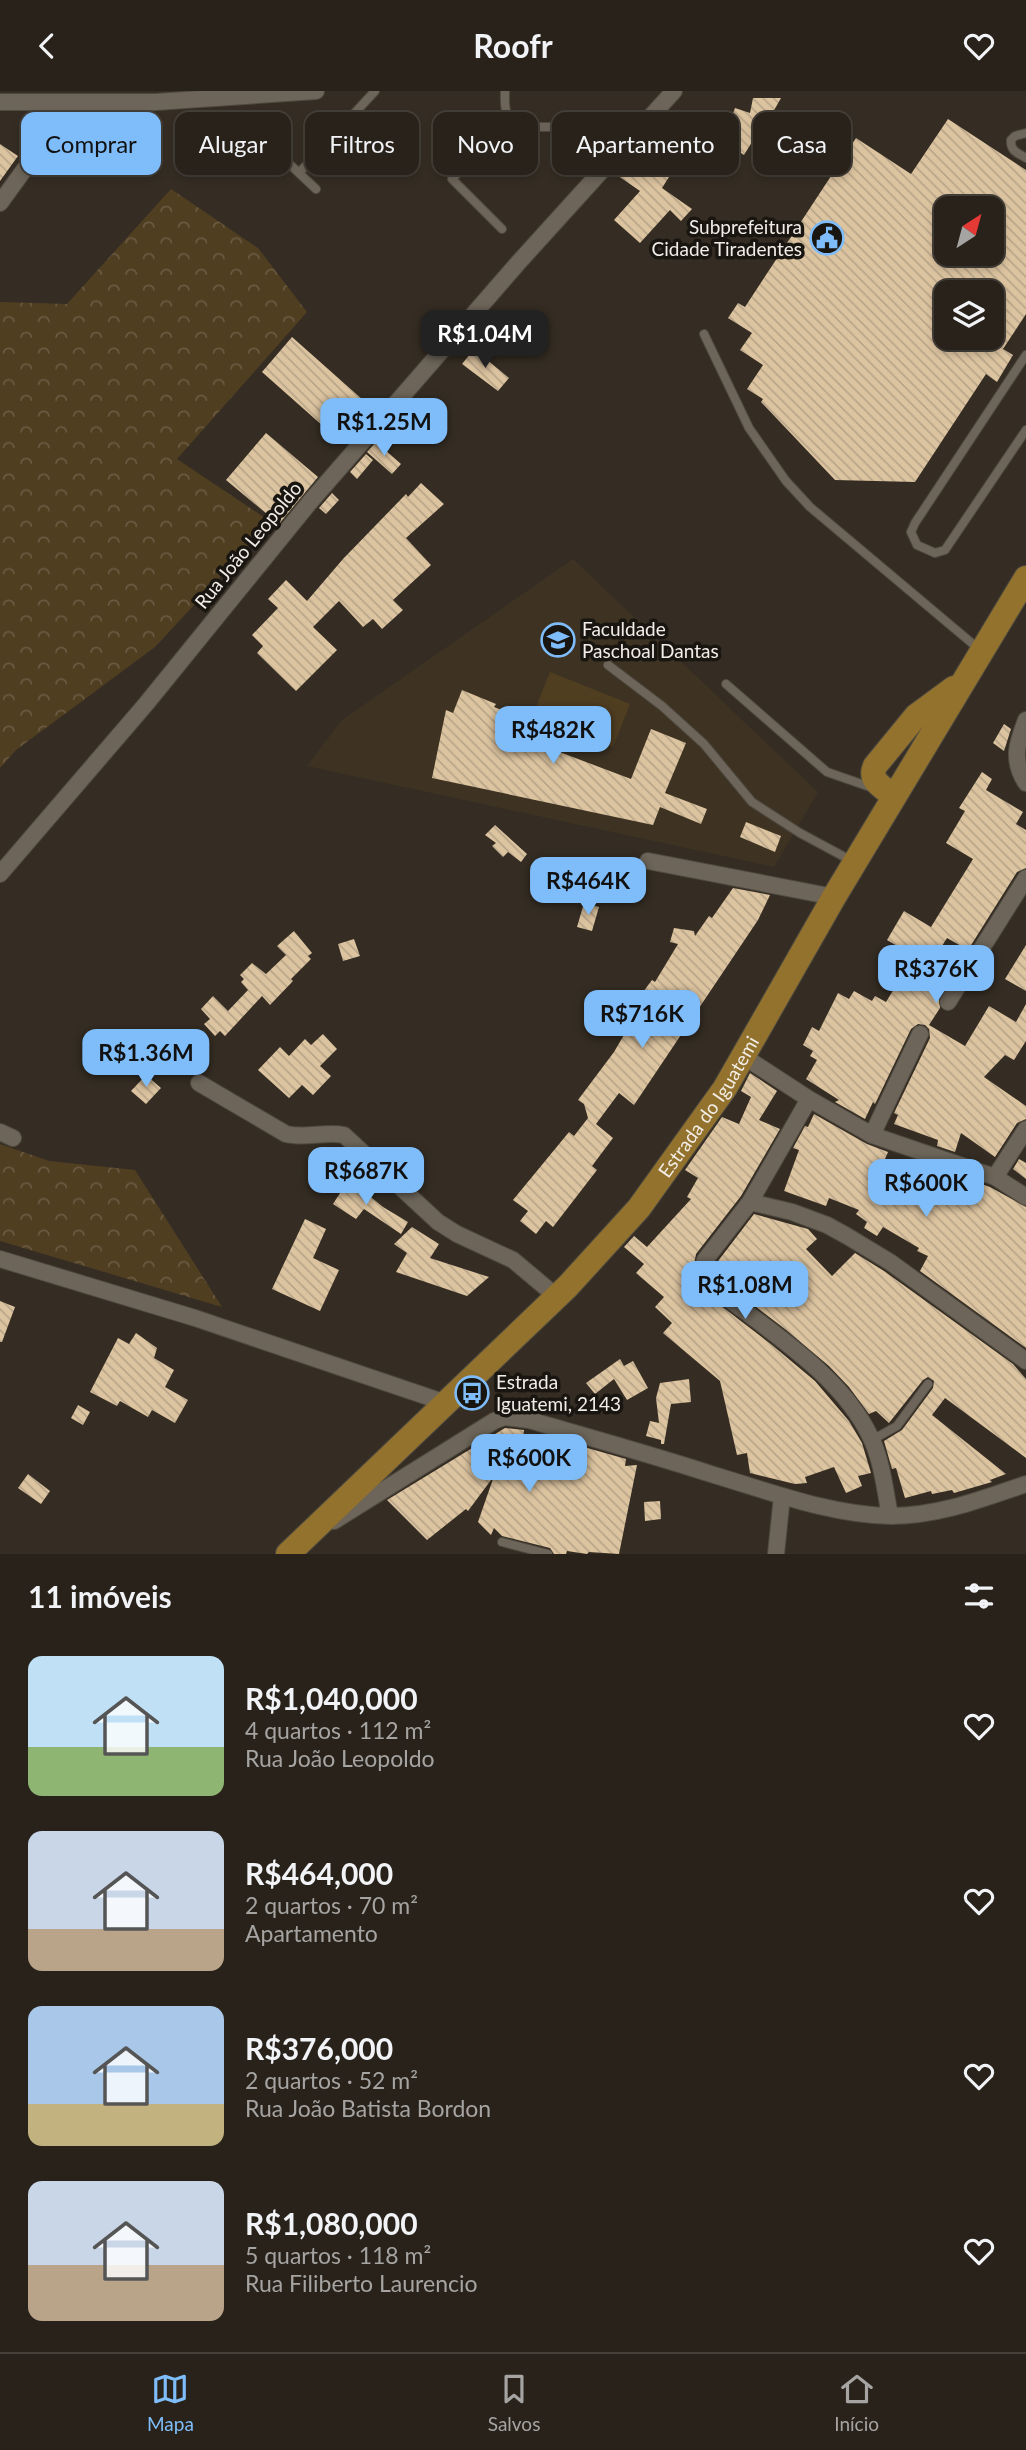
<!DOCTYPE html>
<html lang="pt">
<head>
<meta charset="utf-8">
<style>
	body { margin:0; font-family:Lato,sans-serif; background:#302a23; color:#f1f3f6; height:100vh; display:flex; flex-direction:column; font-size:26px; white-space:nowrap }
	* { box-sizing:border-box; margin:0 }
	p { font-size:23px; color:#a5a4a2 }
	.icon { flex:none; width:38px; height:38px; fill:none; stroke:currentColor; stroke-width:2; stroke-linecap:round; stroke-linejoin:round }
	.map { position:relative; height:1463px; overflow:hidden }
	.drawer { display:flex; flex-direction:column; background:#28221a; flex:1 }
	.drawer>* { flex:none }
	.banner { position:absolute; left:21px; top:21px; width:985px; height:63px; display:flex; gap:14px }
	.needle { width:46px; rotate:36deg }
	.buttons { position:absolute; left:934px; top:105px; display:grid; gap:14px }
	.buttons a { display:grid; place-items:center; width:70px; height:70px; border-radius:14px; background:#28221a; box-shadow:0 4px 10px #0003,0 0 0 2px #443f39; font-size:35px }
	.price { position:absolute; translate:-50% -60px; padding:0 16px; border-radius:14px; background:#7fbdfa; color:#111; font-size:23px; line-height:46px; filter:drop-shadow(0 2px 4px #0008) }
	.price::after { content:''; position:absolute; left:50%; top:42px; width:21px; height:16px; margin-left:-10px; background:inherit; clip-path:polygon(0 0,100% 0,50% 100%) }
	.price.selected { background:#222; color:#fff }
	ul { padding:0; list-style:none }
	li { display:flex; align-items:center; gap:21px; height:175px; padding:0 28px }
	li span { display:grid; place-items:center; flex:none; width:196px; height:140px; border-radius:14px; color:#555 }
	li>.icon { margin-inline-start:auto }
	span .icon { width:84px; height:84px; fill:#fffc; stroke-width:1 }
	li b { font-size:30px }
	h2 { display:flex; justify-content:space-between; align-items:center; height:84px; padding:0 28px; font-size:30px }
	.pill { padding:0 24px; border-radius:14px; background:#28221a; box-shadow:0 4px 10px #0003,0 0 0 2px #443f39; font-size:24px; line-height:63px }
	.pill.selected { background:#7fbdfa; color:#111 }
	header { display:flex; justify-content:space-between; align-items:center; height:91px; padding:0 28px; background:#28221a; font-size:32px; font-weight:700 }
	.tabs { display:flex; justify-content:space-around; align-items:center; height:98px; border-top:2px solid #443f39; background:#28221a; font-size:19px; color:#a5a4a2 }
	.tabs a { display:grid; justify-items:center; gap:4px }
	.tabs .selected { color:#7fbdfa }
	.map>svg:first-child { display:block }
	.built { fill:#3e3323 }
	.green { fill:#503e21 }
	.forest { fill:url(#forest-crowns) }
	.building { fill:url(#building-back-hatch); fill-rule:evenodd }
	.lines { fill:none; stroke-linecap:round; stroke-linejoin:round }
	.lane-casing { stroke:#4f4a40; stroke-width:10 }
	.street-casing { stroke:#4f4a40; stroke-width:18 }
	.primary-casing { stroke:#4f4a40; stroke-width:26 }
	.lane { stroke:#6d6559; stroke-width:8 }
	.street { stroke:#6d6559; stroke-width:16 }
	.primary { stroke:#93722d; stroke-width:24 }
	.labels { text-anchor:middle; stroke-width:7; stroke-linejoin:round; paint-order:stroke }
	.poi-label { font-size:19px; fill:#f2ede6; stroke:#191611; text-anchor:start }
	.street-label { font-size:19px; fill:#f2ede6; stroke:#191611 }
</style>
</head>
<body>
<header><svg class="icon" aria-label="back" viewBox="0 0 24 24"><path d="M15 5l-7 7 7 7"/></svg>Roofr<svg class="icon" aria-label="heart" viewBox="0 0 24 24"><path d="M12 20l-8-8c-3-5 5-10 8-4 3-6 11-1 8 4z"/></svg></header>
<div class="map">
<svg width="1026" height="1463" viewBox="0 0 1026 1463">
	<defs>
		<pattern id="forest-crowns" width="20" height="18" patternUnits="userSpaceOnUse" patternTransform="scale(1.75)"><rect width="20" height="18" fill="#503e21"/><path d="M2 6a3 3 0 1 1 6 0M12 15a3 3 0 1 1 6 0" fill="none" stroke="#6a5a41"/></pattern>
		<pattern id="building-back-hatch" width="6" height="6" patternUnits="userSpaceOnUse" patternTransform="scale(1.75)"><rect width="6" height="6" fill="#ddc4a0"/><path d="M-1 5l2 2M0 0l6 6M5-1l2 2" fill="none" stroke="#b8a589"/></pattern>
	</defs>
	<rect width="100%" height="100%" fill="#352d23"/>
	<path class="built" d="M573,468L818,701L774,776L307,675L342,629Z"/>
	<path class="green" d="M550,581L630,613L613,656L533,624Z"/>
	<path class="forest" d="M171,98L258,157L307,221L177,368L271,431L155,556L16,659L0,677V211L67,213Z
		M0,1053L49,1070L135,1079L222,1216L0,1150Z"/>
	<path class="building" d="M753,7H781L755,53L752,51L744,64L732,56L729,63L713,56L700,76L696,73L689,84L676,75L662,97L692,118L681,130L670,119L640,152L614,129L640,100L614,82L624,71L632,77L642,61L658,72L672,51L682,57L689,25L729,33L735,17L750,22Z
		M948,28L1026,79V223L1003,258L1013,264L997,291L986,283L915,391L835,389L761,311L763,308L747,298L763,274L740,259L752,242L728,227L738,212L745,216L856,47L911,83ZM947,117H992V163H947ZM947,201H992V247H947Z
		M0,53L18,65L0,90Z
		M292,246L363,309L349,324L355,329L342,344L336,338L332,343L262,281Z
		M474,258L509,287L498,300L462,273Z
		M266,342L318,386L279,433L226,389Z
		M376,351L401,373L392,383L367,361Z
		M366,363L373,369L357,388L350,381Z
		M421,392L444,413L406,447L431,474L393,509L403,519L382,538L373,528L363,536L339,510L313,536L337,559L296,600L257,562L263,555L252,544L278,517L268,508L286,489L307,510L343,468L406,403L408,406Z
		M332,402L339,409L326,423L319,417Z
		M462,599L496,613L494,616L548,637L541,654L631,688L651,638L686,652L665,702L707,718L701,733L660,716L653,734L432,687L446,619L453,622Z
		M1004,633L1011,638L1004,660L993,652Z
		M982,681L992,688L986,699L1023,721L1016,733L1026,739V777L1017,781L968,859L947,847L930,874L951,887L939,906L940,917L929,934L965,955L989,915L1016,931L1026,913V950L1014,969L1005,964L984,986L1026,1015V1028L1017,1032L995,1066L961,1042L955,1061L937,1055L938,1049L894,1033L898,1024L894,1022L930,947L929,938L925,934L918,933L911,938L875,1013L873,1011L865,1028L835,1011L839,1009L806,988L817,969L810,965L813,960L803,954L812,936L819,940L838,902L849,908L854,900L872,910L875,905L886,911L914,865L887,849L904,820L931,836L973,768L946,752L965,720L959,717Z
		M746,731L781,745L775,761L740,746Z
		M495,734L527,763L521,771L508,761L503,766L492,755L496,752L485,744Z
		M733,797L770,804L758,829L634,1014L619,1002L596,1033L613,1047L592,1075L597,1079L553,1136L546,1130L536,1143L520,1130L528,1120L513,1109L569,1041L574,1045L588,1027L584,1013L578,1009L614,961L628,937L624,935L632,924L627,919L635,904L640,905L652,889L655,891L678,853L670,851L674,837L694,840L695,845L709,825L712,827Z
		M584,812L599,816L592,840L577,836Z
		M294,840L312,862L308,865L311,868L291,888L293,890L270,914L262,905L225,945L220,940L215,945L204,933L210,928L201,918L213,905L228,920L248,899L241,891L244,888L240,884L252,872L266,883L286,864L277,855Z
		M354,848L360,865L343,870L338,853Z
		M1026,854V900L1005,888Z
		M323,943L337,958L320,975L331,985L313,1004L302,994L289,1007L258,979L280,956L289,965L305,948L311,954Z
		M750,982L777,1000L759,1029L780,1038L741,1105L696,1163L692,1184L707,1204L772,1254L815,1290L849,1330L862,1352L871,1382L858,1385L862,1395L846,1402L834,1376L805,1386L807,1392L795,1393L750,1382L747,1362L737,1364L720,1290L663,1242L672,1232L655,1216L664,1206L636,1182L644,1173L624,1156L634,1145L647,1156L691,1108L687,1106L698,1087L685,1079L722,1026L739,1033L751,1006L741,1000Z
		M146,984L161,997L146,1013L131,1000Z
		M814,1023L867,1053L888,1061L885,1068L919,1078L921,1072L990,1096L1026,1116V1257L920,1180L928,1165L917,1160L919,1157L883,1136L877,1145L864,1137L867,1131L856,1123L859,1119L829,1107L826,1115L784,1100L799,1059L793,1057L805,1035L808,1036Z
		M1019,1068L1026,1072V1088L1013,1078Z
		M349,1088L383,1116L408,1131L401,1143L364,1118L356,1128L333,1113Z
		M754,1123L808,1138L817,1148L806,1158L832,1185L855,1162L884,1180L1013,1273L1026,1288V1367L945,1307L932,1324L1006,1383L990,1389L992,1391L954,1402L952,1399L932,1403L931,1400L905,1407L896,1377L892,1378L884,1350L902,1339L933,1297L934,1290L928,1286L923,1289L889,1332L876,1320L869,1323L849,1296L829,1275L785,1238L721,1189L713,1179L715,1174Z
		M305,1128L326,1138L313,1167L339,1179L320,1220L272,1198Z
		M412,1136L439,1153L430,1167L489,1186L467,1205L396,1181L407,1162L394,1153Z
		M0,1210L15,1216L2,1251H0Z
		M136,1242L157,1257L154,1267L174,1279L165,1296L188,1309L175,1332L152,1319L148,1326L120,1310L117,1315L90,1301L118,1247L129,1253Z
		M620,1268L624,1275L633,1270L648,1297L627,1309L614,1288L595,1303L586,1292Z
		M689,1288L691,1311L671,1313L664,1353H661V1349L646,1345L650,1330L659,1332L656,1307L660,1292Z
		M78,1314L90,1321L83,1334L71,1327Z
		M505,1337L524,1339L523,1348L547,1353L549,1346L626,1368L625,1375L637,1374L619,1463L589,1461L587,1463L567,1460L566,1463H554L550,1457L502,1445L494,1437L491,1444L478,1431L494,1385L468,1420L466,1418L427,1449L387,1409Z
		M28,1383L50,1400L41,1413L18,1397Z
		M660,1410L661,1428L645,1430L644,1411Z"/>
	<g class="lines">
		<defs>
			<path id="lane" d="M505,0C505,7 504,16 507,22C515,42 552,35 569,35
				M250,36L316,98
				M1026,42L1015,45L1011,49C1010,60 1018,62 1026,67
				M299,82L375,0
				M502,138L452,88L511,29
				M704,243L749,337L786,390L810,416L980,559
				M1026,264L915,432L911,441L917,454L935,462L945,459L1026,339
				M608,574L662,615L704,653L752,711L800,742L852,770
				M726,593L827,681L873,697
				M872,1349L897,1335L928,1293
				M502,1451L548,1463"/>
			<path id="street" d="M0,11H156L316,0
				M0,112L72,13
				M1026,629C1017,652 1011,669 1026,692
				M648,770L834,806
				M0,783L146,613L310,411L518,172L674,0
				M948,911L1026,787
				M743,965L809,1008L872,1044L995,1086L1026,1106
				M199,992L286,1043C307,1048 324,1040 344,1044L438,1131L457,1143L513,1169L557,1206
				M809,1008L750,1111L705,1169L702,1181L713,1196C767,1239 841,1283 871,1347C882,1370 885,1399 890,1425
				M0,1041L13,1047
				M872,1044L920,943
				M995,1086L1026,1038
				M750,1111L792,1121L827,1134L847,1145L890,1171L1026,1270
				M0,1168L195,1227L446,1312
				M334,1430L494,1330L504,1326L529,1329C591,1347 653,1364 714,1384C771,1401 831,1424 891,1425C939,1425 982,1408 1026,1393
				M776,1463L782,1405"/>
			<g id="primary">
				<path d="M894,705C884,697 868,690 875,675L916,625L954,597"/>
				<path id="s1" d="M288,1463L568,1195L639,1117L725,997L834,806L1026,487"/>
			</g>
		</defs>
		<use href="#lane" class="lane-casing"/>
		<use href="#street" class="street-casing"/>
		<use href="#primary" class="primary-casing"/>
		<use href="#lane" class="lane"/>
		<use href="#street" class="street"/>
		<use href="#primary" class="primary"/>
	</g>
	<defs>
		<symbol id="civic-ring" viewBox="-11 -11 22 22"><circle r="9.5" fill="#191611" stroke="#7fbdfa" stroke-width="1.5"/><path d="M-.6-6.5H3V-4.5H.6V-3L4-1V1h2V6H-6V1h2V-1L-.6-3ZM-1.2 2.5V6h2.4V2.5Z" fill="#7fbdfa"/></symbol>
		<symbol id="university-ring" viewBox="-11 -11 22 22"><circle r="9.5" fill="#191611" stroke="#7fbdfa" stroke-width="1.5"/><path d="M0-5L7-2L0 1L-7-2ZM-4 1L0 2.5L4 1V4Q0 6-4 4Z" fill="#7fbdfa"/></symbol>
		<symbol id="bus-ring" viewBox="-11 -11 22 22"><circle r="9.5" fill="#191611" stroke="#7fbdfa" stroke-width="1.5"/><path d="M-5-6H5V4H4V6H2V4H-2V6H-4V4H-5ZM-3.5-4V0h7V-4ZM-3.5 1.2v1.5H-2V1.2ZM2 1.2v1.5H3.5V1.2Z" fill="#7fbdfa"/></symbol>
	</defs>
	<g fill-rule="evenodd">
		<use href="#civic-ring" x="808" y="128" width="38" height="38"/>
		<use href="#university-ring" x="539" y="530" width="38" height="38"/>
		<use href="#bus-ring" x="453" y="1283" width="38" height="38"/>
	</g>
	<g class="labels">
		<g class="poi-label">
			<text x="802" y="143" text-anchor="end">Subprefeitura<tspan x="802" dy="22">Cidade Tiradentes</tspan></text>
			<text x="582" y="545">Faculdade<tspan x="582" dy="22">Paschoal Dantas</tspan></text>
			<text x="496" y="1298">Estrada<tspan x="496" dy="22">Iguatemi, 2143</tspan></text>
		</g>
		<g class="street-label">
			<text transform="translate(248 454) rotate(-51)" y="7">Rua João Leopoldo</text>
			<text dy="7" stroke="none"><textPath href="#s1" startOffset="616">Estrada do Iguatemi</textPath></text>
		</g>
	</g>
</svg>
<div class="buttons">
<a><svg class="needle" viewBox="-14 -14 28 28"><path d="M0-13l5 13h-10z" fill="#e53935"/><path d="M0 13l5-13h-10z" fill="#a5a4a2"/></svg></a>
<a><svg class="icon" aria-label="layers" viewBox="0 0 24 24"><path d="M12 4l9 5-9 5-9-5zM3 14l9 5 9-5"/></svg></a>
</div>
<b class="price selected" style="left:485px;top:279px">R$1.04M</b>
<b class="price" style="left:384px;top:367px">R$1.25M</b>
<b class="price" style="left:553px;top:675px">R$482K</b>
<b class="price" style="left:588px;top:826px">R$464K</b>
<b class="price" style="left:936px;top:914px">R$376K</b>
<b class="price" style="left:642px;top:959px">R$716K</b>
<b class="price" style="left:146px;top:998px">R$1.36M</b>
<b class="price" style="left:366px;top:1116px">R$687K</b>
<b class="price" style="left:926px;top:1128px">R$600K</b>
<b class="price" style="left:745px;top:1230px">R$1.08M</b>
<b class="price" style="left:529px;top:1403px">R$600K</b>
<div class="banner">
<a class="pill selected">Comprar</a>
<a class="pill">Alugar</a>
<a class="pill">Filtros</a>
<a class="pill">Novo</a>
<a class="pill">Apartamento</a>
<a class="pill">Casa</a>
</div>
</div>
<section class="drawer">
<h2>11 imóveis<svg class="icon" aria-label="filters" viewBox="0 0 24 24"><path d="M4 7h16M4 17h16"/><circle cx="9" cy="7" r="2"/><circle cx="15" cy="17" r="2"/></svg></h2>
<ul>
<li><span style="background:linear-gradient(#bfe0f5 65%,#8fb573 0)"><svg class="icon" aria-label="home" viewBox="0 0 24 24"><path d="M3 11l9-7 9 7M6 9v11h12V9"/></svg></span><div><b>R$1,040,000</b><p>4 quartos · 112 m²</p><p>Rua João Leopoldo</p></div><svg class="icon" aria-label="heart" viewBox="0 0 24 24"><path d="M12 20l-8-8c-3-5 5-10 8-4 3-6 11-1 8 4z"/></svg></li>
<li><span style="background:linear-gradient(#c9d6e8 70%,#b9a48a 0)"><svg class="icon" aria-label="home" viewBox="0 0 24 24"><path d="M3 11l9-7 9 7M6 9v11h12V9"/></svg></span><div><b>R$464,000</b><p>2 quartos · 70 m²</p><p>Apartamento</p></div><svg class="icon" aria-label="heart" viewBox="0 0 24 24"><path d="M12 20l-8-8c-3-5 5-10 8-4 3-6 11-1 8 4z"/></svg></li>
<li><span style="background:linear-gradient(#a9c7e8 70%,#c2b280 0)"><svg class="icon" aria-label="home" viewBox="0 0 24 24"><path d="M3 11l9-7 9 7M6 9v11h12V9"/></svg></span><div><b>R$376,000</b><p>2 quartos · 52 m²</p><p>Rua João Batista Bordon</p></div><svg class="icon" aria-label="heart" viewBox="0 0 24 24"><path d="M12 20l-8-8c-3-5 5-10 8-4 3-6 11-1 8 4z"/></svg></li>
<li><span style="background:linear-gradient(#c9d6e8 60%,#b9a48a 0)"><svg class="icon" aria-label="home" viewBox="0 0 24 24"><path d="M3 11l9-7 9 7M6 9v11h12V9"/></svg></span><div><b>R$1,080,000</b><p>5 quartos · 118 m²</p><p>Rua Filiberto Laurencio</p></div><svg class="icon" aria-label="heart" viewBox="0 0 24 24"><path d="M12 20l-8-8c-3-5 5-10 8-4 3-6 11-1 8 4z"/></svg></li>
</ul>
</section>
<nav class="tabs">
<a class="selected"><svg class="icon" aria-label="map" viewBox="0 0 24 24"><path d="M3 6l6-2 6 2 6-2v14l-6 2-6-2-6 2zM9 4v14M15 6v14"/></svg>Mapa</a>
<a><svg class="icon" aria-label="saved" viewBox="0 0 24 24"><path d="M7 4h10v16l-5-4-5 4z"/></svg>Salvos</a>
<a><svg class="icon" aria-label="home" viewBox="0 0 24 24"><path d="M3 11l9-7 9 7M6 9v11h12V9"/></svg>Início</a>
</nav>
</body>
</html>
